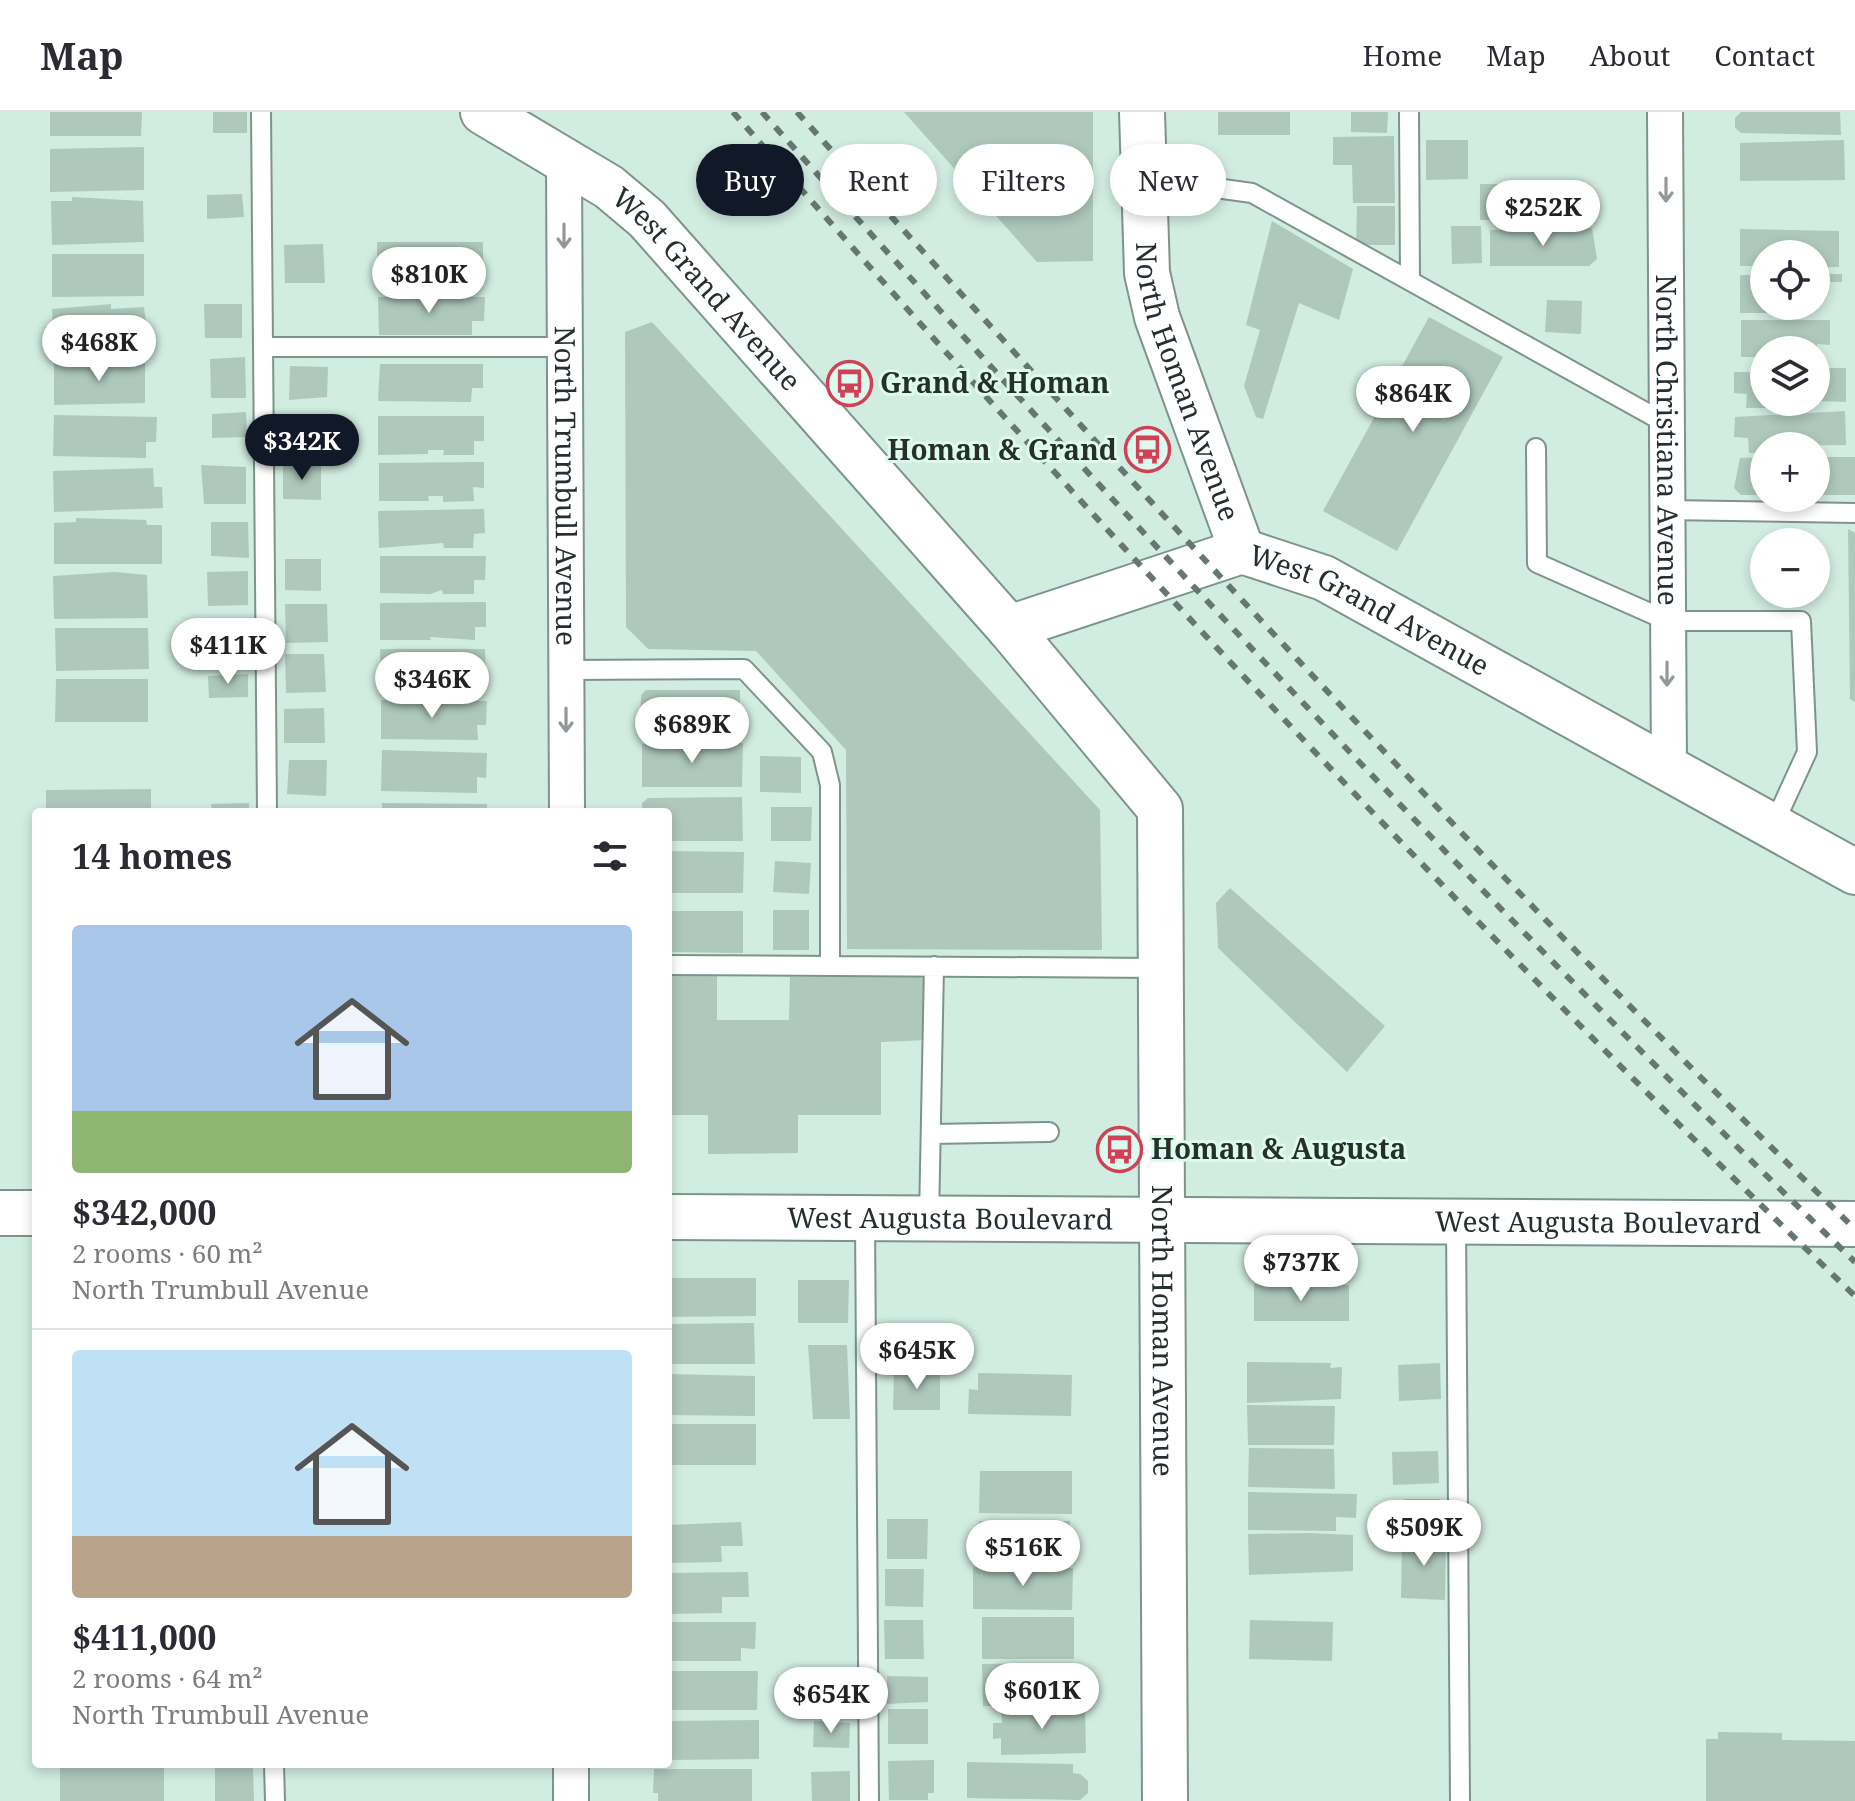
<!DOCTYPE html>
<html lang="en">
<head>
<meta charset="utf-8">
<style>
	body { margin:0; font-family:"Noto Serif",serif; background:#f7f7f7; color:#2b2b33; height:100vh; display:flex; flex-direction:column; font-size:30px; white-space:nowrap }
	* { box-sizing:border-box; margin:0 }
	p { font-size:26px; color:#7c7c81 }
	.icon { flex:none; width:44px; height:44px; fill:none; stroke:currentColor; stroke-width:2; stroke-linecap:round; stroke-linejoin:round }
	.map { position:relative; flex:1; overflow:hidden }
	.panel { position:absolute; left:32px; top:696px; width:640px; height:960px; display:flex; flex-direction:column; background:#fff; border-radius:8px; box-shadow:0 4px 12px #0003 }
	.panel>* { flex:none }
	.hud { position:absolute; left:696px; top:32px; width:760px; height:72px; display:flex; gap:16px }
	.fabs { position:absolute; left:1750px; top:128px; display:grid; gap:16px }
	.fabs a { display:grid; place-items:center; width:80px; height:80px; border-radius:50%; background:#fff; box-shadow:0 4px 12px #0003; font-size:40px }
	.price { position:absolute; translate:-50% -68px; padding:0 18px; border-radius:28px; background:#fff; color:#222; font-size:26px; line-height:52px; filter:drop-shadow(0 2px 4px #0008) }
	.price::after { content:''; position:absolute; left:50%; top:48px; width:24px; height:18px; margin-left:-12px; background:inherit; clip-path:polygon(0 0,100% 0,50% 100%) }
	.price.current { background:#111827; color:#fff }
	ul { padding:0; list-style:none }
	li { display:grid; align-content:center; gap:16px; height:424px; padding:0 40px }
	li+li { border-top:2px solid #e1e1e2 }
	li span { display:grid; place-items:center; height:248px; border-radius:8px; color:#555 }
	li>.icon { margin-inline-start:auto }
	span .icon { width:144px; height:144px; fill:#fffc; stroke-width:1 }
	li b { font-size:34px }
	h2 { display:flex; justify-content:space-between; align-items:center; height:96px; padding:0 40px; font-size:34px }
	.chip { padding:0 28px; border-radius:36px; background:#fff; box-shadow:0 4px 12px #0003; font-size:28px; line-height:72px }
	.chip.current { background:#111827; color:#fff }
	header { display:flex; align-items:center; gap:48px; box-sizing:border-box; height:112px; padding:0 40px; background:#fff; border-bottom:2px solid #e1e1e2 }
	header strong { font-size:38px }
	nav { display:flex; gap:44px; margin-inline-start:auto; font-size:28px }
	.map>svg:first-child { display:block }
	.building { fill:#aec8bc }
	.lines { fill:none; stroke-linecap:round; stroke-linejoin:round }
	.lane-casing { stroke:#7c958a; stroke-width:22 }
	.street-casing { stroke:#7c958a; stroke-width:38 }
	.secondary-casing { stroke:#7c958a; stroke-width:48 }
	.lane { stroke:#fff; stroke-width:18 }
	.street { stroke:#fff; stroke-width:34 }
	.secondary { stroke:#fff; stroke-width:44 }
	.rail { stroke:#66776f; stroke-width:6; stroke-dasharray:10 10; stroke-linecap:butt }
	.oneway { stroke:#929895 }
	.labels { text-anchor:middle; stroke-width:6; stroke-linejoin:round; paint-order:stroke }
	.street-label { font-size:28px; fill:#25302b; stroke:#def9ed }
	.poi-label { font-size:28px; font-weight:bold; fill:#25302b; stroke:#def9ed; text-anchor:start }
</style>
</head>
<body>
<header>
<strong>Map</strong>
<nav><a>Home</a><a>Map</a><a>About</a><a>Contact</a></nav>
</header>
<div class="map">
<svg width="1855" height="1689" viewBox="0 0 1855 1689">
	<rect width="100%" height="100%" fill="#d1ece0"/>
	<path class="building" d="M50,0H142L141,24H50Z
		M213,0H247V21H213Z
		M904,0H1093V149L1037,150Z
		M1218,0H1290V23H1218Z
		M1351,0H1388L1387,21L1351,20Z
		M1741,0H1840L1841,23L1741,21L1735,16V6Z
		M1394,24L1395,91H1353L1352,53H1333V25Z
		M1426,28H1468V67L1426,68Z
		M1844,28L1845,68L1740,69V31Z
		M144,35V78L50,80V37Z
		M1480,72H1589V85H1597V107H1561L1546,114L1541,108H1480Z
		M242,82L244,105L207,107V83Z
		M72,85L143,89L144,130L52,133L51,89H72Z
		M1357,94H1395V133H1356Z
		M1272,109L1353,157L1339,208L1299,191L1263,307L1256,305L1244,274L1260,218L1246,213Z
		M1451,114H1481L1482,151L1452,152Z
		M1592,116L1597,147L1589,154H1490V118Z
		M1740,117L1839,119V155H1816V142H1764V154H1740Z
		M377,130H483V153H469L470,168H377Z
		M323,132L325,171H285L284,133Z
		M52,142H144V184L52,185Z
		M1816,162H1842V170H1825L1816,189Z
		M1740,163H1764V194H1805V201H1740Z
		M378,185H485L484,209H472V223H379Z
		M1547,188L1582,189L1581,222L1545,220Z
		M111,192V197L144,195L149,236L54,239L52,197Z
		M204,192H242V226H205Z
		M1429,205L1503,245L1397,439L1323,399Z
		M1741,208H1830V233L1817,232V238H1764V245H1741Z
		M652,210L1100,698L1102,838L847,837L846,638L756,539L648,537L626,515L625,220Z
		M245,245L246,286H211L210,247Z
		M145,249V291L54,293V250Z
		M380,252H483V276H472L471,290L378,289Z
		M290,254L328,255L327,285L289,288Z
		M1816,256H1846V290L1816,289Z
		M1734,260H1764V290H1795L1788,296H1746L1747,282L1734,281Z
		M1845,299L1846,333L1764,334V340L1749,341L1748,326L1734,325L1735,305Z
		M246,300L247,325L212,326V302Z
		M54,303L157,305L156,330H146V346L53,344Z
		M378,304H484V329H474V343H443L444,338H428V342L378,343Z
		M289,305H331V343L289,342Z
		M1764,345V383H1741L1734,376L1740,346Z
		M1816,345H1855V383H1816Z
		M484,350V376L473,375L474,389L443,390V384H428L429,389H379V351Z
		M201,353L246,355V392H204Z
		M283,353H321V388L283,387Z
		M153,356L154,375H162L163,396L54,400L53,359Z
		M484,397L485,421L474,422L473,436H444L443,431L379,436L378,399Z
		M76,406L146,408L147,413H162V452H54V411L76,410Z
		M211,410H248L249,446L211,444Z
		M1848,417L1855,421V590L1850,587Z
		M380,444H486L485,468H474V482H443L442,478L430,482L380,481Z
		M285,447H321V479L285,478Z
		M248,459V493L208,494L207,460Z
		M115,460L147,463L148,506L54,507L53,464Z
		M486,490V515H475V528L430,525L431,528H380V491Z
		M285,492H327L328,530L286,531Z
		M210,515H250L249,551L209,554Z
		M55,516H148L149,557L56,559Z
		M380,537H485L486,562H476V576H381Z
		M285,542H324L326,580L286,581Z
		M248,562V585L209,586L208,564Z
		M56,567H148V610H55Z
		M646,578H740L739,620L646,621L640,614L641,583Z
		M381,588L487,589L486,613H477L478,628L381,627Z
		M324,596L325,631H284V597Z
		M743,631L742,675H642V632Z
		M382,638L487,641L486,666L477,665V681L381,679Z
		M760,644L801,645V681L760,680Z
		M289,648H327L326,684L287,682Z
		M151,677V700H46V678Z
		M742,685L743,729H668V700H642V691L648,686Z
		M249,691V700H212L211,692Z
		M382,691L487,692V700H382Z
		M771,695H812L811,729H771Z
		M668,739L744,740L743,781H668Z
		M775,749L811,751L809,782L773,780Z
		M1230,776L1385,914L1347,960L1218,836L1216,791Z
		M773,798H809V838H773Z
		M668,799H743V841L668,840Z
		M668,864H717V908H789L790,865H927L928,928L881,930V1003H798V1041L708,1042V1003H668Z
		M668,1166H756V1204L668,1205Z
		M798,1168H849L848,1211H798Z
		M1254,1172L1349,1173V1209H1254Z
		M754,1211L755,1252H668V1212Z
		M808,1233H847L850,1307H813Z
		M1247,1250L1331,1251L1330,1256L1342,1255L1341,1287L1247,1291Z
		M1440,1251L1441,1287L1399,1289L1398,1253Z
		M894,1259H940V1298H893Z
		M978,1261L1072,1263L1071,1304L968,1302L969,1277L978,1278Z
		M668,1262L755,1264V1304L668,1303Z
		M1247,1293L1335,1294L1334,1333H1248Z
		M668,1312H756V1353H668Z
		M1249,1336L1334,1337L1335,1377L1248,1375Z
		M1438,1339L1439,1371L1393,1373L1392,1340Z
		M980,1359H1072V1402L979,1401Z
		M1248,1380L1357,1382L1356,1406L1336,1405V1419L1248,1418Z
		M1404,1387H1440L1439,1420L1402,1418Z
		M887,1407H928L927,1447H887Z
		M979,1409H1070V1435H1063L1064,1446H980Z
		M741,1410L743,1434H721L722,1450L668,1451V1413Z
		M1309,1421L1353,1423V1459L1249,1463L1248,1422Z
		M1402,1425L1446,1426L1445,1488L1401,1486Z
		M973,1455L1073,1456L1072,1498L973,1497Z
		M885,1457H924L923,1495L885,1494Z
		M748,1460L749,1485H722V1501L668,1502V1461Z
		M982,1505H1074V1547H982Z
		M884,1508H923L924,1547H885Z
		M1250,1508L1333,1510L1332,1549L1249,1547Z
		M668,1510H756L755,1537L741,1536V1549H668Z
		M1075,1551V1592L983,1594L982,1552Z
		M812,1558L849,1559L847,1594L811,1592Z
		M668,1559H758L757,1598H668Z
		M887,1564L928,1565V1590L887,1592Z
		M1085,1595L1086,1641L1001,1643V1626L993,1627V1611H1002L1001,1597Z
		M888,1597H928V1632H888Z
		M759,1608V1647L668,1648V1609Z
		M814,1609L850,1611L849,1636L813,1635Z
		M1718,1620L1782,1621V1628L1855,1629V1689H1706V1627H1718Z
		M934,1648V1681H928V1688H889L888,1649Z
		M967,1650L1073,1652V1661L1080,1662L1088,1669V1681L1080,1688L967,1686Z
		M164,1653V1689H60V1654Z
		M215,1656H253L254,1689H215Z
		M654,1657H752V1689H658V1681H653Z
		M850,1659V1689H812L811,1660Z"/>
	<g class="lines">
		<defs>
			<path id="lane" d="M261,0L267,700
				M1409,0L1410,169
				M1143,66L1252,81L1667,312
				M263,235H565
				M1536,336L1537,451L1668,509H1801L1807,640L1773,714
				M1667,398L1855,401
				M566,558L744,557L822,640L830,673V854
				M668,853L1161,856
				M931,1022L1049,1020
				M865,1106L869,1689
				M929,1107L934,854
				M1456,1110L1460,1689
				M274,1652L275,1689"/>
			<g id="street">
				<path id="s1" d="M1665,0L1669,656"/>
				<path id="s2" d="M564,46L567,700"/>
				<path d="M571,1652V1689"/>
			</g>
			<g id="secondary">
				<path id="s3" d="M483,0L609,75L647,107L1009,516L1160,697L1165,1689"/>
				<path id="s4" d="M1142,0L1147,161L1157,205L1242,439"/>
				<path id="s5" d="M1009,516L1242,439L1324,466L1855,760"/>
				<path d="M0,1101H36"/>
				<path id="s6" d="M668,1105L1855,1112"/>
			</g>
		</defs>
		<use href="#lane" class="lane-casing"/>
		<use href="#street" class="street-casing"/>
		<use href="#secondary" class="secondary-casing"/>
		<use href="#lane" class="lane"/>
		<use href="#street" class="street"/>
		<use href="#secondary" class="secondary"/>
		<path class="rail" d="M733,0C1091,409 1463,808 1855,1184
			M762,0C1113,395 1475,782 1855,1150
			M797,0C1140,381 1486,760 1855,1117"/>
	</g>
	<defs><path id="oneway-shaft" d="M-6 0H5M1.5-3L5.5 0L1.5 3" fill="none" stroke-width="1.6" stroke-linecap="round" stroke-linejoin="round" transform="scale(2)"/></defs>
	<g class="oneway">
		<use href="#oneway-shaft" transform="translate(1666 78) rotate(90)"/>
		<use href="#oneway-shaft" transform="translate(564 124) rotate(90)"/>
		<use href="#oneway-shaft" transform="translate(1667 562) rotate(90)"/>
		<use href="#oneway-shaft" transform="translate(566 608) rotate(90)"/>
	</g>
	<defs>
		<symbol id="bus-ring" viewBox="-11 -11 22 22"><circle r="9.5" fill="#def9ed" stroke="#d14155" stroke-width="1.5"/><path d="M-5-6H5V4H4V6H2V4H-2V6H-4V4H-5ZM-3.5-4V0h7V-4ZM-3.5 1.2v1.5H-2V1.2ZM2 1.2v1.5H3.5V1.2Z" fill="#d14155"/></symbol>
	</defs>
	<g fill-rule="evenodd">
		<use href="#bus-ring" x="824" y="246" width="51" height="51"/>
		<use href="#bus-ring" x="1122" y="312" width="51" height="51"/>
		<use href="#bus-ring" x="1094" y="1012" width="51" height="51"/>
	</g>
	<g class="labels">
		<g class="street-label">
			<text dy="10" stroke="none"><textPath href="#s3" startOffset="288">West Grand Avenue</textPath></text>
			<text dy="10" stroke="none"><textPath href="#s4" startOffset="276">North Homan Avenue</textPath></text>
			<text dy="10" stroke="none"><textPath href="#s1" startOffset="328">North Christiana Avenue</textPath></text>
			<text dy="10" stroke="none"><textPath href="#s2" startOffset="328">North Trumbull Avenue</textPath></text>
			<text dy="10" stroke="none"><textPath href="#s5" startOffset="386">West Grand Avenue</textPath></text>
			<text dy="10" stroke="none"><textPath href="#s6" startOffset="282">West Augusta Boulevard</textPath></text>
			<text dy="10" stroke="none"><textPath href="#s6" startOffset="930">West Augusta Boulevard</textPath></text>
			<text dy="10" stroke="none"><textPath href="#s3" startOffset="1500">North Homan Avenue</textPath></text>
		</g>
		<g class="poi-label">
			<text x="880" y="281">Grand &amp; Homan</text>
			<text x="1117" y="348" text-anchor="end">Homan &amp; Grand</text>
			<text x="1151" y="1047">Homan &amp; Augusta</text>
		</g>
	</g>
</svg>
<div class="fabs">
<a><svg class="icon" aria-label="locate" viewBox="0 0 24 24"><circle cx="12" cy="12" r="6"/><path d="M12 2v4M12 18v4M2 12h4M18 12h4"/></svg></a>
<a><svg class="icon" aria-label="layers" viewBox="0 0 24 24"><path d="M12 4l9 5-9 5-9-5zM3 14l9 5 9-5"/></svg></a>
<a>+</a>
<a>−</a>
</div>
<b class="price" style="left:1543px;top:136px">$252K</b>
<b class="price" style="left:429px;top:203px">$810K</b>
<b class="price" style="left:99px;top:271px">$468K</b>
<b class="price" style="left:1413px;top:322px">$864K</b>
<b class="price current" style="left:302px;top:370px">$342K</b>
<b class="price" style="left:228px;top:574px">$411K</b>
<b class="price" style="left:432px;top:608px">$346K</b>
<b class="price" style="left:692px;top:653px">$689K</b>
<b class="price" style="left:1301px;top:1191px">$737K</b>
<b class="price" style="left:917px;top:1279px">$645K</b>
<b class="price" style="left:1424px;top:1456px">$509K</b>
<b class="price" style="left:1023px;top:1476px">$516K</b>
<b class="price" style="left:1042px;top:1619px">$601K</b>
<b class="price" style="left:831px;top:1623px">$654K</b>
<div class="hud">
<a class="chip current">Buy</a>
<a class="chip">Rent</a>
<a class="chip">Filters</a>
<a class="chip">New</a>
</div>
<section class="panel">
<h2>14 homes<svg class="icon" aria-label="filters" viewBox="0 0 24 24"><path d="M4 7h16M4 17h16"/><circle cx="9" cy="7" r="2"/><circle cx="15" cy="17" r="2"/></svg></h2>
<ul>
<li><span style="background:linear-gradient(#a9c7e8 75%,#8fb573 0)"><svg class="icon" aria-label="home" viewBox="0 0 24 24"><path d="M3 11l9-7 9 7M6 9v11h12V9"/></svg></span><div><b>$342,000</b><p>2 rooms · 60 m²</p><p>North Trumbull Avenue</p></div></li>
<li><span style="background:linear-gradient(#bfe0f5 75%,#b9a48a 0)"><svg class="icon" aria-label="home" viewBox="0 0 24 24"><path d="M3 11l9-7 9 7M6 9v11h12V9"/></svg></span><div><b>$411,000</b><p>2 rooms · 64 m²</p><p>North Trumbull Avenue</p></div></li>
</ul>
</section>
</div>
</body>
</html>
